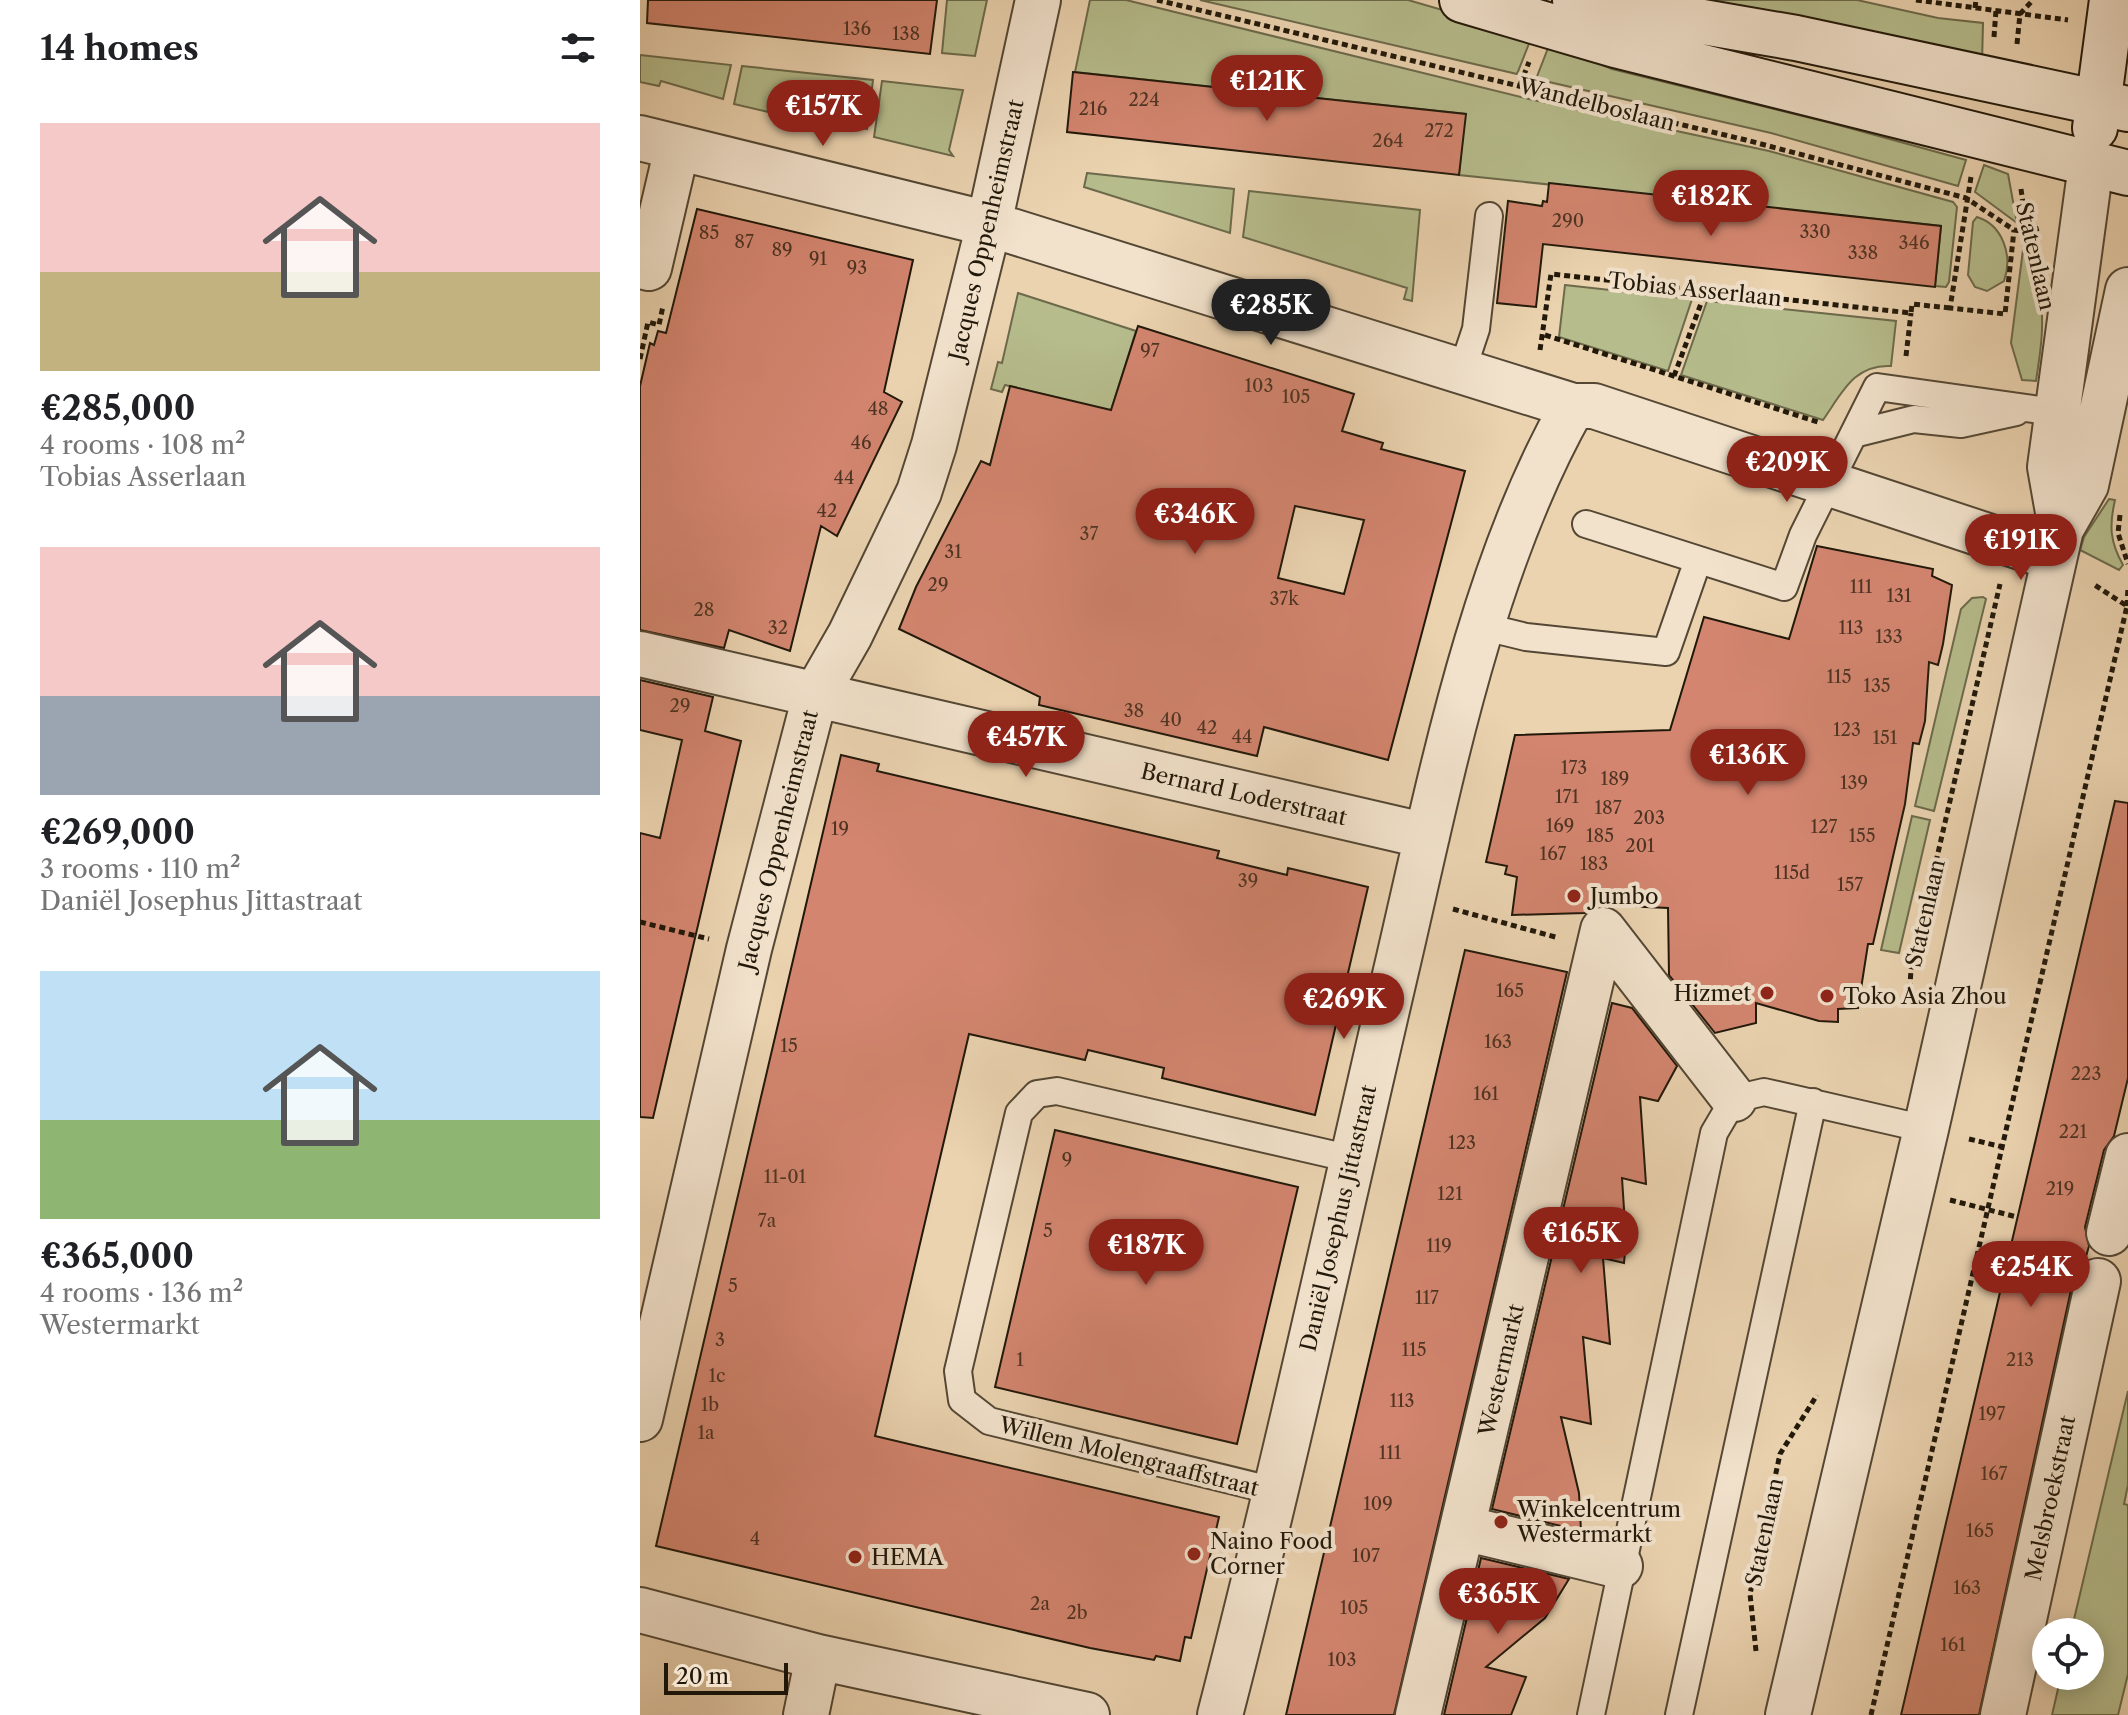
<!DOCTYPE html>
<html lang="en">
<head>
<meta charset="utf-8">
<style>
	body { margin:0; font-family:"Libre Caslon Text",serif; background:#f6f6f6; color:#202124; height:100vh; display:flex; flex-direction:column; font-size:30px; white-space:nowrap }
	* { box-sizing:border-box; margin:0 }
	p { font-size:26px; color:#757577 }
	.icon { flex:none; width:44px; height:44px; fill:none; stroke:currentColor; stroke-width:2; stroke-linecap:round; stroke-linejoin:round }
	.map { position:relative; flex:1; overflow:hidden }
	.sheet { display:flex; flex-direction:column; background:#fff; width:640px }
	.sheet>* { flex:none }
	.buttons { position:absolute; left:1392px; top:1618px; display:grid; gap:16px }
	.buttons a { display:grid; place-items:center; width:72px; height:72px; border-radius:50%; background:#fff; box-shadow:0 4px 20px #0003; font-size:40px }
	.scale { position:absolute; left:24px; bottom:20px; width:124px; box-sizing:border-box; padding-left:8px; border:4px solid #21180a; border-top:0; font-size:22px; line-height:28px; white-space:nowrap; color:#21180a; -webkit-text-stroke:6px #f2e2cc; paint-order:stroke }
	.price { position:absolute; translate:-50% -68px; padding:0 18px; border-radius:28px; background:#8f2418; color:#fff; font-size:26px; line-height:52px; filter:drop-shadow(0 2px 4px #0008) }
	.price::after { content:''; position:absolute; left:50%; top:48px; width:24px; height:18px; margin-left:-12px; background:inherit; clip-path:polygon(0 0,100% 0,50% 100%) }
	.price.selected { background:#222; color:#fff }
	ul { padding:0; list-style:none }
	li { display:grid; align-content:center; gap:16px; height:424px; padding:0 40px }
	li span { display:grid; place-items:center; height:248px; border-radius:0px; color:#555 }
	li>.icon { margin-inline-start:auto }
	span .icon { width:144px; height:144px; fill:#fffc; stroke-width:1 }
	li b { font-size:34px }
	h2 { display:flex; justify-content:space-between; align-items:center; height:96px; padding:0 40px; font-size:34px }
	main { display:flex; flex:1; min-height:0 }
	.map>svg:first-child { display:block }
	.green { fill:#b6bc8c; stroke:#6c6a4b; stroke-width:2 }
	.building { fill:#d3856f; stroke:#21180a; stroke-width:2; fill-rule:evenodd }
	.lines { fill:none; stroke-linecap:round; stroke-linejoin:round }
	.lane-casing { stroke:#544734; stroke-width:30 }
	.street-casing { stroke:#544734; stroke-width:48 }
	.secondary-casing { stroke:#21180a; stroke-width:48 }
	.path { stroke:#21180a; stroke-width:5; stroke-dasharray:6 4; stroke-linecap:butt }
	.lane { stroke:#f2e2cc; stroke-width:26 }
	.street { stroke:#f2e2cc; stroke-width:44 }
	.secondary { stroke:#f2e2cc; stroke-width:44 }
	.poi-dot { fill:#8f2418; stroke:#f2e2cc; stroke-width:3 }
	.labels { text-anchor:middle; stroke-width:8; stroke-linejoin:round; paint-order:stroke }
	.number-label { font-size:18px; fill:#4e3323 }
	.street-label { font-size:22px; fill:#21180a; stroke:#f2e2cc }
	.poi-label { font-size:22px; fill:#21180a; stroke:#f2e2cc; text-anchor:start }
</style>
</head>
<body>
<main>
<section class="sheet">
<h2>14 homes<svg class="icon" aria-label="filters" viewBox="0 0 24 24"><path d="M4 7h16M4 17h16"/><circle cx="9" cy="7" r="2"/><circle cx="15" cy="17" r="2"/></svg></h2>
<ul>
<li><span style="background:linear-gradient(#f6c9c9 60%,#c2b280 0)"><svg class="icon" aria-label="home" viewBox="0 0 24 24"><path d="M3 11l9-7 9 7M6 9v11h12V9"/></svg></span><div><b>€285,000</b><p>4 rooms · 108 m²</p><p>Tobias Asserlaan</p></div></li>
<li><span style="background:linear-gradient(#f6c9c9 60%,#9aa5b1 0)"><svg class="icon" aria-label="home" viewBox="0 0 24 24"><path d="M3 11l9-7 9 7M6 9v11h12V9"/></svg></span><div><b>€269,000</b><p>3 rooms · 110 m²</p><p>Daniël Josephus Jittastraat</p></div></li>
<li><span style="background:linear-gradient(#bfe0f5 60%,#8fb573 0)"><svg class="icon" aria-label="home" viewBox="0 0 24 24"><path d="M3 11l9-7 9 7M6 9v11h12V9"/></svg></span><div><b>€365,000</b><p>4 rooms · 136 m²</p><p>Westermarkt</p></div></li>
</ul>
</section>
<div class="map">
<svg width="1488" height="1715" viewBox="0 0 1488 1715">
	<rect width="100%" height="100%" fill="#ebd3b0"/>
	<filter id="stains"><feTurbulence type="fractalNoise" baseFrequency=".0025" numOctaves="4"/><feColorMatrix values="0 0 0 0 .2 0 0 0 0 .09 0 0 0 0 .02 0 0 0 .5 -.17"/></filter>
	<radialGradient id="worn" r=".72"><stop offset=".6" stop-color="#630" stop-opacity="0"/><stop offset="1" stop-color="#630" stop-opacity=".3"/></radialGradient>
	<path class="green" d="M307,0H347L335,56L302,53Z
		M450,0H486L889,99L1129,151L1313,202L1317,207L1309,282L1306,287L1295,286L1301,226L819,175L825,114L435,72Z
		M560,0H768L892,36L877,74Z
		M1032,0H1217L1298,18L1343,23L1342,64Z
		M910,43L972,69L1191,123L1326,160L1318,186L1131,133L896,79Z
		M0,55L91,65L83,99L21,81L19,86L0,82Z
		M102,66L233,80L227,129L172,117L171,122L94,104Z
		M242,81L323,90L309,150L313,156L234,137Z
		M1344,165L1368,174L1377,223L1335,192Z
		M447,173L594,189L590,233L444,187Z
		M609,191L780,210L772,301L764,299L767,288L603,237Z
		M1337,217C1363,225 1373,256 1364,281L1347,291L1335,287L1328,275L1333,222Z
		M1384,242C1405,305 1406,316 1396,381L1382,380L1371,343Z
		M925,285L1052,299L1028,371L919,337Z
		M378,293L496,331L456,458L418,398L365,385L362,392L351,389L358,362L362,363Z
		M1067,301L1256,321L1251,366C1214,364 1202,393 1183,420L1041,375Z
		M1469,499L1475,500C1469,526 1470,542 1483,565L1479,570L1440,550L1444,537Z
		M1343,597L1346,599L1294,811L1275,806L1321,609L1332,598Z
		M1272,816L1290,820L1259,953L1241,950Z
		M1488,1391V1485L1484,1504L1488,1505V1674L1478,1715H1412L1421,1676H1450V1632H1431Z"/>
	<path class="building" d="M8,0H297L290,54L7,23Z
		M433,72L826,114L819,175L427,132Z
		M909,183L1301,226L1295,287L903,244L896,307L857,303L868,201L902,206L903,201L907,202Z
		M57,209L273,260L244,392L262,402L197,536L181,526L150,651L89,630L84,648L0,630V386L10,343L14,345L18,331L26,333Z
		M498,326L714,394L702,431L743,443L741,449L825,471L748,760L624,727L617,756L399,705L400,697L259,629L276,587L341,461L350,465L370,386L471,410ZM655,506L724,520L704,594L638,578Z
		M1177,546L1293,569L1292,576L1312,585L1303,644L1298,665L1289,662L1285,721L1279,744L1273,743L1265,804L1233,944H1228L1218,1008L1198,1009V1022L1179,1021L1116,1003V1023L1075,1033L1029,975L1028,908L960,905L945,913L872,915L877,877L865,874L867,866L846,862L875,735L1030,730L1064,617L1149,639Z
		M0,680L73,697L65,731L101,741L13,1118L0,1117V833L20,838L42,740L0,730Z
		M201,755L239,764L237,771L579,851L577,858L647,875L648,868L728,887L675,1115L522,1078L524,1068L448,1050L445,1060L329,1034L235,1436L579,1517L551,1638L545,1637L540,1661L516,1656L514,1660L450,1648L16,1546Z
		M1475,801L1488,803V1078L1474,1136L1464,1150L1445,1227L1449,1246L1445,1260L1434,1276L1339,1715H1261Z
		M825,950L927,972L754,1715H646Z
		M972,1003L992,1008L1037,1066L1018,1101L1000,1097L1006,1184L982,1178L986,1240L984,1263L963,1258L970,1344L943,1337L951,1424L921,1417L939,1493L941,1531L852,1509Z
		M415,1130L658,1187L597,1444L355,1387Z
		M841,1558L929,1579L905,1618L846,1667L886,1677L871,1715H804Z"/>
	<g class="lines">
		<defs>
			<path id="lane" d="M822,371L836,329L849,216
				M1214,434L1274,419L1321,424L1376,412
				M946,524L1144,587L1163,535L1237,387L1429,414
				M841,626L886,637L1026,652L1058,560
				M635,1491L349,1421L322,1400L318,1371L379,1113L397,1094L417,1091L712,1159
				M951,1715L1074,1133L1094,1099L1124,1092L1286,1129
				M1039,1715L1173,1102"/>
			<path id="street" d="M0,138L349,224L933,406H954L1414,558
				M0,266L9,268L37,148
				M1421,529L1410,467L1451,165
				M0,654L787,836
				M963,930L1094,1099
				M1469,1233L1488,1156
				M0,1419L109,949L175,696L210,635L279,492L294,445L349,224L398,0
				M824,1528L980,1566
				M0,1610L178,1657L447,1715
				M166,1715L178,1657
				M580,1715C645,1464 700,1210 759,958C801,777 841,568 933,406
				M778,1715L963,930
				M1148,1715L1286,1129L1421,529L1446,485L1488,290
				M1363,1715L1458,1281"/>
			<path id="secondary" d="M822,0L975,45L1488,173
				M935,0L1156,38L1488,109
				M1455,128L1472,0"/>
		</defs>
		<use href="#lane" class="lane-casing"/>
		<use href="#street" class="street-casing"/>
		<use href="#secondary" class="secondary-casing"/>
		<path class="path" d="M517,0L1106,140L1326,198L1374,230L1387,232L1400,228
			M1276,0L1428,20
			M1335,8L1336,0
			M1354,37L1356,10
			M1377,44L1380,14L1393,0
			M880,85L889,62
			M1331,177L1310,308L1365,314L1374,230
			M1381,189L1387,232L1395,249
			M905,335L1181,423
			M900,350L911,274L1271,313L1272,304L1310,308
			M1266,356L1271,313
			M0,359L8,322L19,325L23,306
			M1034,376L1066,290
			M1480,515L1478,533L1488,564
			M1487,606L1488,587
			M813,909L919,938
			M0,922L69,939
			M1269,999L1271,970L1360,584
			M1329,1139L1363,1147
			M1310,1200L1377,1217
			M1116,1651L1110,1594L1140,1454L1177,1395
			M1231,1715L1487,606L1453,584"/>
		<use href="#lane" class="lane"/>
		<use href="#street" class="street"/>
		<use href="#secondary" class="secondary"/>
	</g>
	<g class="poi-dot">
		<circle cx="934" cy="896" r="8"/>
		<circle cx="1127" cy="993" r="8"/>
		<circle cx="1187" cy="996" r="8"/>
		<circle cx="861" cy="1522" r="8"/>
		<circle cx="554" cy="1554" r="8"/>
		<circle cx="215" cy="1557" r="8"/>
	</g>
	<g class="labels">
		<g class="number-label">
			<text x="217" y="35">136</text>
			<text x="266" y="40">138</text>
			<text x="504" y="106">224</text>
			<text x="453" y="115">216</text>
			<text x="799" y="137">272</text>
			<text x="748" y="147">264</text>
			<text x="928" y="227">290</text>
			<text x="1175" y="238">330</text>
			<text x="69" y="239">85</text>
			<text x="104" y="248">87</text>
			<text x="1274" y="249">346</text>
			<text x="142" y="256">89</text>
			<text x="1223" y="259">338</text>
			<text x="178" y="265">91</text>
			<text x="217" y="274">93</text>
			<text x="510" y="357">97</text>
			<text x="619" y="392">103</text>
			<text x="656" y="403">105</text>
			<text x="238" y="415">48</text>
			<text x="221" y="449">46</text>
			<text x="204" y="484">44</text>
			<text x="187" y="517">42</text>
			<text x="449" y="540">37</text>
			<text x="313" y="558">31</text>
			<text x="298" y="591">29</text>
			<text x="1221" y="593">111</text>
			<text x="1259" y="602">131</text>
			<text x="644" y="605">37k</text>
			<text x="64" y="616">28</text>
			<text x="138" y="634">32</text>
			<text x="1211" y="634">113</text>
			<text x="1249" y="643">133</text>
			<text x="1199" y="683">115</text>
			<text x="1237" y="692">135</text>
			<text x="40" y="712">29</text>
			<text x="494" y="717">38</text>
			<text x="531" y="726">40</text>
			<text x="567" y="734">42</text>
			<text x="1207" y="736">123</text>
			<text x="602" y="743">44</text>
			<text x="1245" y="744">151</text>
			<text x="934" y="774">173</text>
			<text x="975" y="785">189</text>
			<text x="1214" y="789">139</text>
			<text x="927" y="803">171</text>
			<text x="968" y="814">187</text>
			<text x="1009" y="824">203</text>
			<text x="920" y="832">169</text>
			<text x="1184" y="833">127</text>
			<text x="200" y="835">19</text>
			<text x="960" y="842">185</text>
			<text x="1222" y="842">155</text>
			<text x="1000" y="852">201</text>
			<text x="913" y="860">167</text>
			<text x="954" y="870">183</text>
			<text x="1152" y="879">115d</text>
			<text x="608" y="887">39</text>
			<text x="1210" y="891">157</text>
			<text x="870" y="997">165</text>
			<text x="858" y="1048">163</text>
			<text x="149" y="1052">15</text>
			<text x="1446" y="1080">223</text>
			<text x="846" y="1100">161</text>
			<text x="1433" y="1138">221</text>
			<text x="822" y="1149">123</text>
			<text x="427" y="1166">9</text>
			<text x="145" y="1183">11-01</text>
			<text x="1420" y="1195">219</text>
			<text x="810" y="1200">121</text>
			<text x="127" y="1227">7a</text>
			<text x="408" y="1237">5</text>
			<text x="799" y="1252">119</text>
			<text x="93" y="1292">5</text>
			<text x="787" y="1304">117</text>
			<text x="80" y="1346">3</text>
			<text x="774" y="1356">115</text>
			<text x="380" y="1366">1</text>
			<text x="1380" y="1366">213</text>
			<text x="77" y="1382">1c</text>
			<text x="762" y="1407">113</text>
			<text x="70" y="1411">1b</text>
			<text x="1352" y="1420">197</text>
			<text x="66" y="1439">1a</text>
			<text x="750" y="1459">111</text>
			<text x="1354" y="1480">167</text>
			<text x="738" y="1510">109</text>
			<text x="1340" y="1537">165</text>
			<text x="115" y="1545">4</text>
			<text x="726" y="1562">107</text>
			<text x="1327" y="1594">163</text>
			<text x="400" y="1610">2a</text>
			<text x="714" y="1614">105</text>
			<text x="437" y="1619">2b</text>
			<text x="1313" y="1651">161</text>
			<text x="702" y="1666">103</text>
		</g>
		<g class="street-label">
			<text transform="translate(957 104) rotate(14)" y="8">Wandelboslaan</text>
			<text transform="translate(346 230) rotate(-77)" y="8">Jacques Oppenheimstraat</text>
			<text transform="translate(1396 256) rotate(77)" y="8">Statenlaan</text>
			<text transform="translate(1055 289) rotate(6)" y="8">Tobias Asserlaan</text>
			<text transform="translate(604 794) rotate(13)" y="8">Bernard Loderstraat</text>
			<text transform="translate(138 840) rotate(-76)" y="8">Jacques Oppenheimstraat</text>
			<text transform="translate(1285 913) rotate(-77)" y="8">Statenlaan</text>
			<text transform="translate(698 1218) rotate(-77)" y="8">Daniël Josephus Jittastraat</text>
			<text transform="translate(861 1370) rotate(-77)" y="8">Westermarkt</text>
			<text transform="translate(489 1456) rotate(14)" y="8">Willem Molengraaffstraat</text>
			<text transform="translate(1410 1498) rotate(-78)" y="8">Melsbroekstraat</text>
			<text transform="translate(1124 1532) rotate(-78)" y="8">Statenlaan</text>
		</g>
		<g class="poi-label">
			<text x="950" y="904">Jumbo</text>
			<text x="1111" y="1001" text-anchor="end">Hizmet</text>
			<text x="1203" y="1004">Toko Asia Zhou</text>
			<text x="877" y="1517">Winkelcentrum<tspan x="877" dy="25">Westermarkt</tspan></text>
			<text x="570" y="1549">Naino Food<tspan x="570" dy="25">Corner</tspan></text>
			<text x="231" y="1565">HEMA</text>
		</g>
	</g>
	<rect width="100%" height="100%" filter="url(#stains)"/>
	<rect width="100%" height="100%" fill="url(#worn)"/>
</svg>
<div class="buttons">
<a><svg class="icon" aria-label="locate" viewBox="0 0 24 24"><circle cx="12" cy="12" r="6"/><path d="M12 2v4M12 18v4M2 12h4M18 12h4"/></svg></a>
</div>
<div class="scale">20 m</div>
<b class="price" style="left:627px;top:123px">€121K</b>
<b class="price" style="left:183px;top:148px">€157K</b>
<b class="price" style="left:1071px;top:238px">€182K</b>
<b class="price selected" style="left:631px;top:347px">€285K</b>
<b class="price" style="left:1147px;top:504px">€209K</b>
<b class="price" style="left:555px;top:556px">€346K</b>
<b class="price" style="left:1381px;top:582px">€191K</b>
<b class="price" style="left:386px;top:779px">€457K</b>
<b class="price" style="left:1108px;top:797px">€136K</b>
<b class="price" style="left:704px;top:1041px">€269K</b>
<b class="price" style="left:941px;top:1275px">€165K</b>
<b class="price" style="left:506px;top:1287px">€187K</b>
<b class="price" style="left:1391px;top:1309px">€254K</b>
<b class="price" style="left:858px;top:1636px">€365K</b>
</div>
</main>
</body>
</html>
